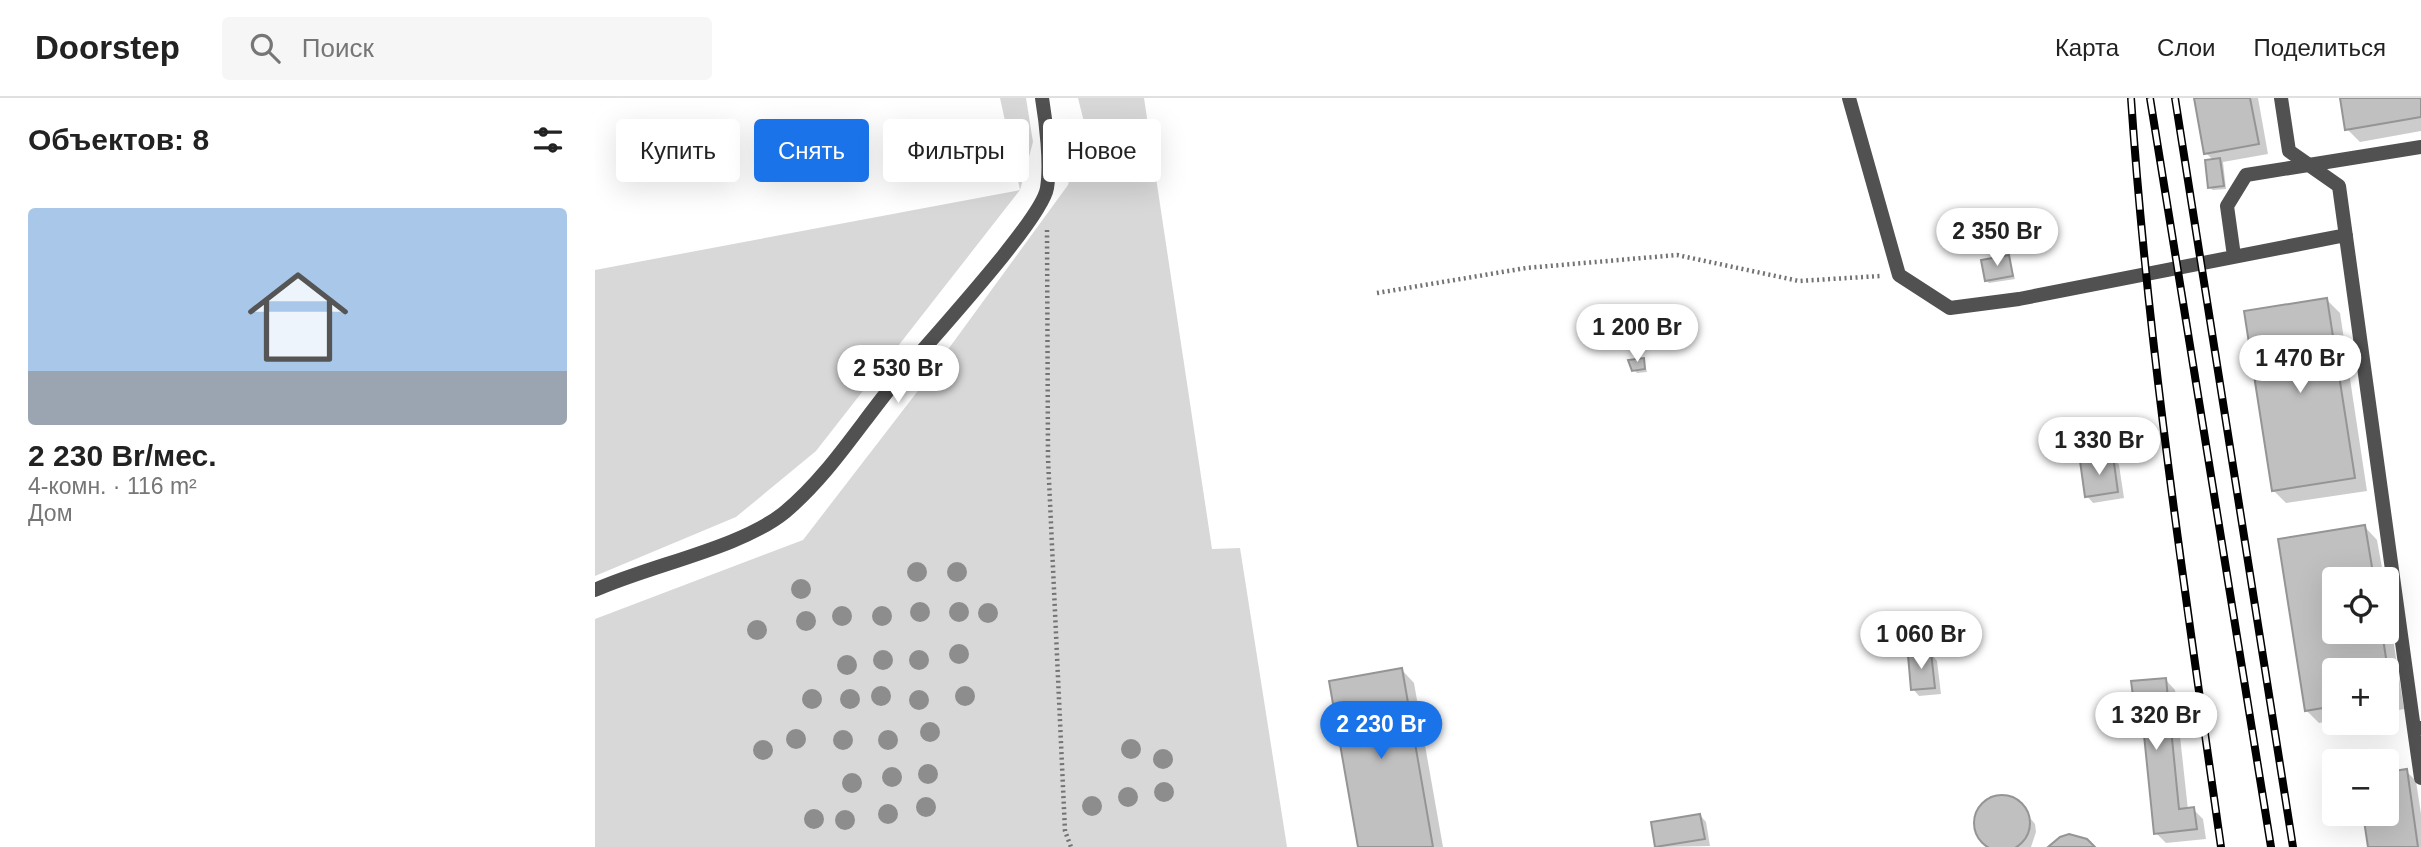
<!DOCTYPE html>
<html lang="ru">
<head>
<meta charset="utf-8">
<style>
	body { margin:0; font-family:Arial,sans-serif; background:#f6f6f6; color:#222; height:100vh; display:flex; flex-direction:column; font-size:26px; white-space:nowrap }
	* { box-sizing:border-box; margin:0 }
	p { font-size:23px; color:#767676 }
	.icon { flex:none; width:38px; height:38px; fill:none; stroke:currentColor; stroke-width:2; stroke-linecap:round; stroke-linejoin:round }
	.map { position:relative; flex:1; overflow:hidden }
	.sheet { display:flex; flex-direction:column; background:#fff; width:595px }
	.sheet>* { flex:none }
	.banner { position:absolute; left:21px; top:21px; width:665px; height:63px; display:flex; gap:14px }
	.controls { position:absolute; left:1727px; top:469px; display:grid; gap:14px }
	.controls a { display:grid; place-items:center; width:77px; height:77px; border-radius:7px; background:#fff; box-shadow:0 7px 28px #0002; font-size:35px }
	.price { position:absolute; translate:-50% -60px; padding:0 16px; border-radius:24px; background:#fff; color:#222; font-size:23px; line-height:46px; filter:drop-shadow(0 2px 4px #0008) }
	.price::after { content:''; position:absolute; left:50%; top:42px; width:21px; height:16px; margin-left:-10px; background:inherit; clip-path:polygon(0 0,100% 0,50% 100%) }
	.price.current { background:#1a73e8; color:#fff }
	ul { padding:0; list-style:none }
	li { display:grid; align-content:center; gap:14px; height:371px; padding:0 28px }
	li+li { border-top:2px solid #e0e0e0 }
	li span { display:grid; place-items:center; height:217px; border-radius:7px; color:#555 }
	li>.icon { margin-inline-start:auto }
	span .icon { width:126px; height:126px; fill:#fffc; stroke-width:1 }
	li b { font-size:30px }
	h2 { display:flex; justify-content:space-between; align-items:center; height:84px; padding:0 28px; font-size:30px }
	.pill { padding:0 24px; border-radius:7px; background:#fff; box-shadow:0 7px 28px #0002; font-size:24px; line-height:63px }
	.pill.current { background:#1a73e8; color:#fff }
	header { display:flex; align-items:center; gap:42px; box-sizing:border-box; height:98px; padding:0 35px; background:#fff; border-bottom:2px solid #e0e0e0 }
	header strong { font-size:33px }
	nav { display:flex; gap:38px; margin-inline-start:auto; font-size:24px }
	.search { width:490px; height:63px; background:#f6f6f6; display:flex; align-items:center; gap:18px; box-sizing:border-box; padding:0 24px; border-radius:7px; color:#767676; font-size:26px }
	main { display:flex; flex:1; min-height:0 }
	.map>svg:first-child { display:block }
	.green { fill:#d8d8d8 }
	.shadow { fill:#0003 }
	.building { fill:#c0c0c0; stroke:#959595; stroke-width:2 }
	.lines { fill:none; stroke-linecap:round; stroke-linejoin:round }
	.path { stroke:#737373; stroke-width:4.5; stroke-dasharray:2 3.5; stroke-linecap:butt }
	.service { stroke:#515151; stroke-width:14 }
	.minor { stroke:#515151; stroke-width:14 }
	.rail-casing { stroke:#000; stroke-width:8 }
	.rail { stroke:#fff; stroke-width:5; stroke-dasharray:16; stroke-linecap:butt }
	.tree { fill:#8d8d8d }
</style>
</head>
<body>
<header>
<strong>Doorstep</strong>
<div class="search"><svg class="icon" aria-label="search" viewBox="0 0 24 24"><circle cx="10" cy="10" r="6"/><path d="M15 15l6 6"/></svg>Поиск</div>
<nav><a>Карта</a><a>Слои</a><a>Поделиться</a></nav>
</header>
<main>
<section class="sheet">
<h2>Объектов: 8<svg class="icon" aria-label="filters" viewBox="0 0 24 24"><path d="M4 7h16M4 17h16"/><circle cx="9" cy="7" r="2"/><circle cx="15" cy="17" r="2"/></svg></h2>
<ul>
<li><span style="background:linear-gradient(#a9c7e8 75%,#9aa5b1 0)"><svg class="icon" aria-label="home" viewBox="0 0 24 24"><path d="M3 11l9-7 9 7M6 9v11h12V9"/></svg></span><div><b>2 230 Br/мес.</b><p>4-комн. · 116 m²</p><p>Дом</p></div></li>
</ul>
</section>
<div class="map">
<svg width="1826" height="749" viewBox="0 0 1826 749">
	<rect width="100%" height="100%" fill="#fff"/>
	<path class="green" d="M405,0H431L438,44L425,92L221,353L141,419L0,478V172L425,92Z
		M483,0H549L617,451L645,450L692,749H0V521L208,442L322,294L473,87L489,24Z"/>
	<path class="shadow" d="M1601,0H1663L1673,56L1628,64L1631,91L1618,92L1615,90L1619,63L1611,55Z
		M1747,0H1826V33L1765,44L1752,31Z
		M1413,159L1420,181L1394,185L1391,182Z
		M1732,202L1745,215L1772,393L1691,405L1678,392Z
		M1049,262L1052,274L1042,275L1039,272Z
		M1518,360L1524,367L1529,400L1498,405L1492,398Z
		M1770,429L1782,442L1789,481H1740V534H1792V503L1809,611L1792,614V572H1740V622L1724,625L1711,612L1685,443Z
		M1336,556L1342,563L1346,596L1324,598L1318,591Z
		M807,572L819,585L848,749H764Z
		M1570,581L1580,592L1593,712L1598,711L1608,721L1611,741L1571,745L1561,735L1551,637L1533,639L1523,629L1540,599Z
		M1811,673L1821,683L1826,716V749H1775L1770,716H1792V676Z
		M1405,699L1422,704L1440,726L1441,734L1436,749H1395L1389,746L1381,731L1380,722L1389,706Z
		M1105,717L1111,724L1115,748L1062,749L1058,726Z"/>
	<path class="building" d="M1599,0H1655L1664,46L1609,56Z
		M1745,0H1826V19L1750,32Z
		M1625,60L1629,88L1613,90L1610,62Z
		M1414,157L1418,178L1390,183L1386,162Z
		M1732,200L1760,380L1677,393L1649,213Z
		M1049,260L1050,271L1037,273L1033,262Z
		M1518,358L1523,394L1490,399L1485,363Z
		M1770,427L1779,481H1740V534H1787L1797,599L1792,600V572H1740V608L1710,613L1683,441Z
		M1336,554L1340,590L1316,592L1313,557Z
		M807,570L838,749H763L734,583Z
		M1571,580L1584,711L1599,709L1602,731L1559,736L1548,627L1521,630L1518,600L1538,598L1536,583Z
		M1812,671L1823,749H1773L1768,716H1792V674Z
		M1379 725a28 28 0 1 1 56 0a28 28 0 1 1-56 0Z
		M1105,716L1110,741L1060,749L1056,724Z
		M1474,736L1492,741L1500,749H1453L1465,739Z"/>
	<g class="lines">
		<path class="path" d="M452,132L453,360L470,733L476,749
			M782,195L931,170L1082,157L1204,183L1285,178"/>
		<path class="service" d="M1254,0L1304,177L1355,210L1424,201L1751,137
			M1686,0L1694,53L1744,88L1819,631L1826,630
			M1639,158L1632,108L1651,77L1826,49
			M1819,631L1826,680"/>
		<path class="minor" d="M0,492C55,467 146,450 190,414C232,379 262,331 296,289C324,254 447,123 452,90C456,66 451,24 447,0"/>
		<defs>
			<path id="rail" d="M1536,0C1553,251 1591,500 1626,749
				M1555,0L1676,749
				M1580,0L1698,749"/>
		</defs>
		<use href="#rail" class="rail-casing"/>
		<use href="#rail" class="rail"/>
	</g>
	<g class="tree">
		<circle cx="322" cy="474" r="10"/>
		<circle cx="362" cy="474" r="10"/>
		<circle cx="206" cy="491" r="10"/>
		<circle cx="325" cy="514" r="10"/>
		<circle cx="364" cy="514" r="10"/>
		<circle cx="393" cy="515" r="10"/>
		<circle cx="247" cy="518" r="10"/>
		<circle cx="287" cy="518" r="10"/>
		<circle cx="211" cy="523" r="10"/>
		<circle cx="162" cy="532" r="10"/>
		<circle cx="364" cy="556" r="10"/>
		<circle cx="288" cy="562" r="10"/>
		<circle cx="324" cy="562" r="10"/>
		<circle cx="252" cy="567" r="10"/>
		<circle cx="286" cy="598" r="10"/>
		<circle cx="370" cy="598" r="10"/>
		<circle cx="217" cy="601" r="10"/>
		<circle cx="255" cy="601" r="10"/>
		<circle cx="324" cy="602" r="10"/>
		<circle cx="335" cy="634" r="10"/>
		<circle cx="201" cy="641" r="10"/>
		<circle cx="248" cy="642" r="10"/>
		<circle cx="293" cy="642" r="10"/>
		<circle cx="536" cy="651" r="10"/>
		<circle cx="168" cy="652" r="10"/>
		<circle cx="568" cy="661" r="10"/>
		<circle cx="333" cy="676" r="10"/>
		<circle cx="297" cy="679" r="10"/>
		<circle cx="257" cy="685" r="10"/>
		<circle cx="569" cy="694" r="10"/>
		<circle cx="533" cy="699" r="10"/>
		<circle cx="497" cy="708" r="10"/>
		<circle cx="331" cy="709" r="10"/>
		<circle cx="293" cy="716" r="10"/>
		<circle cx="219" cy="721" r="10"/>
		<circle cx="250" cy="722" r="10"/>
	</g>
</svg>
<div class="controls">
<a><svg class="icon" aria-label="locate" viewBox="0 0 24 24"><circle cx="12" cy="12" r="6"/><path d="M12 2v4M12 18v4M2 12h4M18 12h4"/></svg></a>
<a>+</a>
<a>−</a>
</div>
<b class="price" style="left:1402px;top:170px">2 350 Br</b>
<b class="price" style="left:1042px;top:266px">1 200 Br</b>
<b class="price" style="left:1705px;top:297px">1 470 Br</b>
<b class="price" style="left:303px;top:307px">2 530 Br</b>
<b class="price" style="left:1504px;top:379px">1 330 Br</b>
<b class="price" style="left:1326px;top:573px">1 060 Br</b>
<b class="price" style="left:1561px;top:654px">1 320 Br</b>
<b class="price current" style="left:786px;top:663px">2 230 Br</b>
<div class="banner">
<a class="pill">Купить</a>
<a class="pill current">Снять</a>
<a class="pill">Фильтры</a>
<a class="pill">Новое</a>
</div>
</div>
</main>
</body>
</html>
